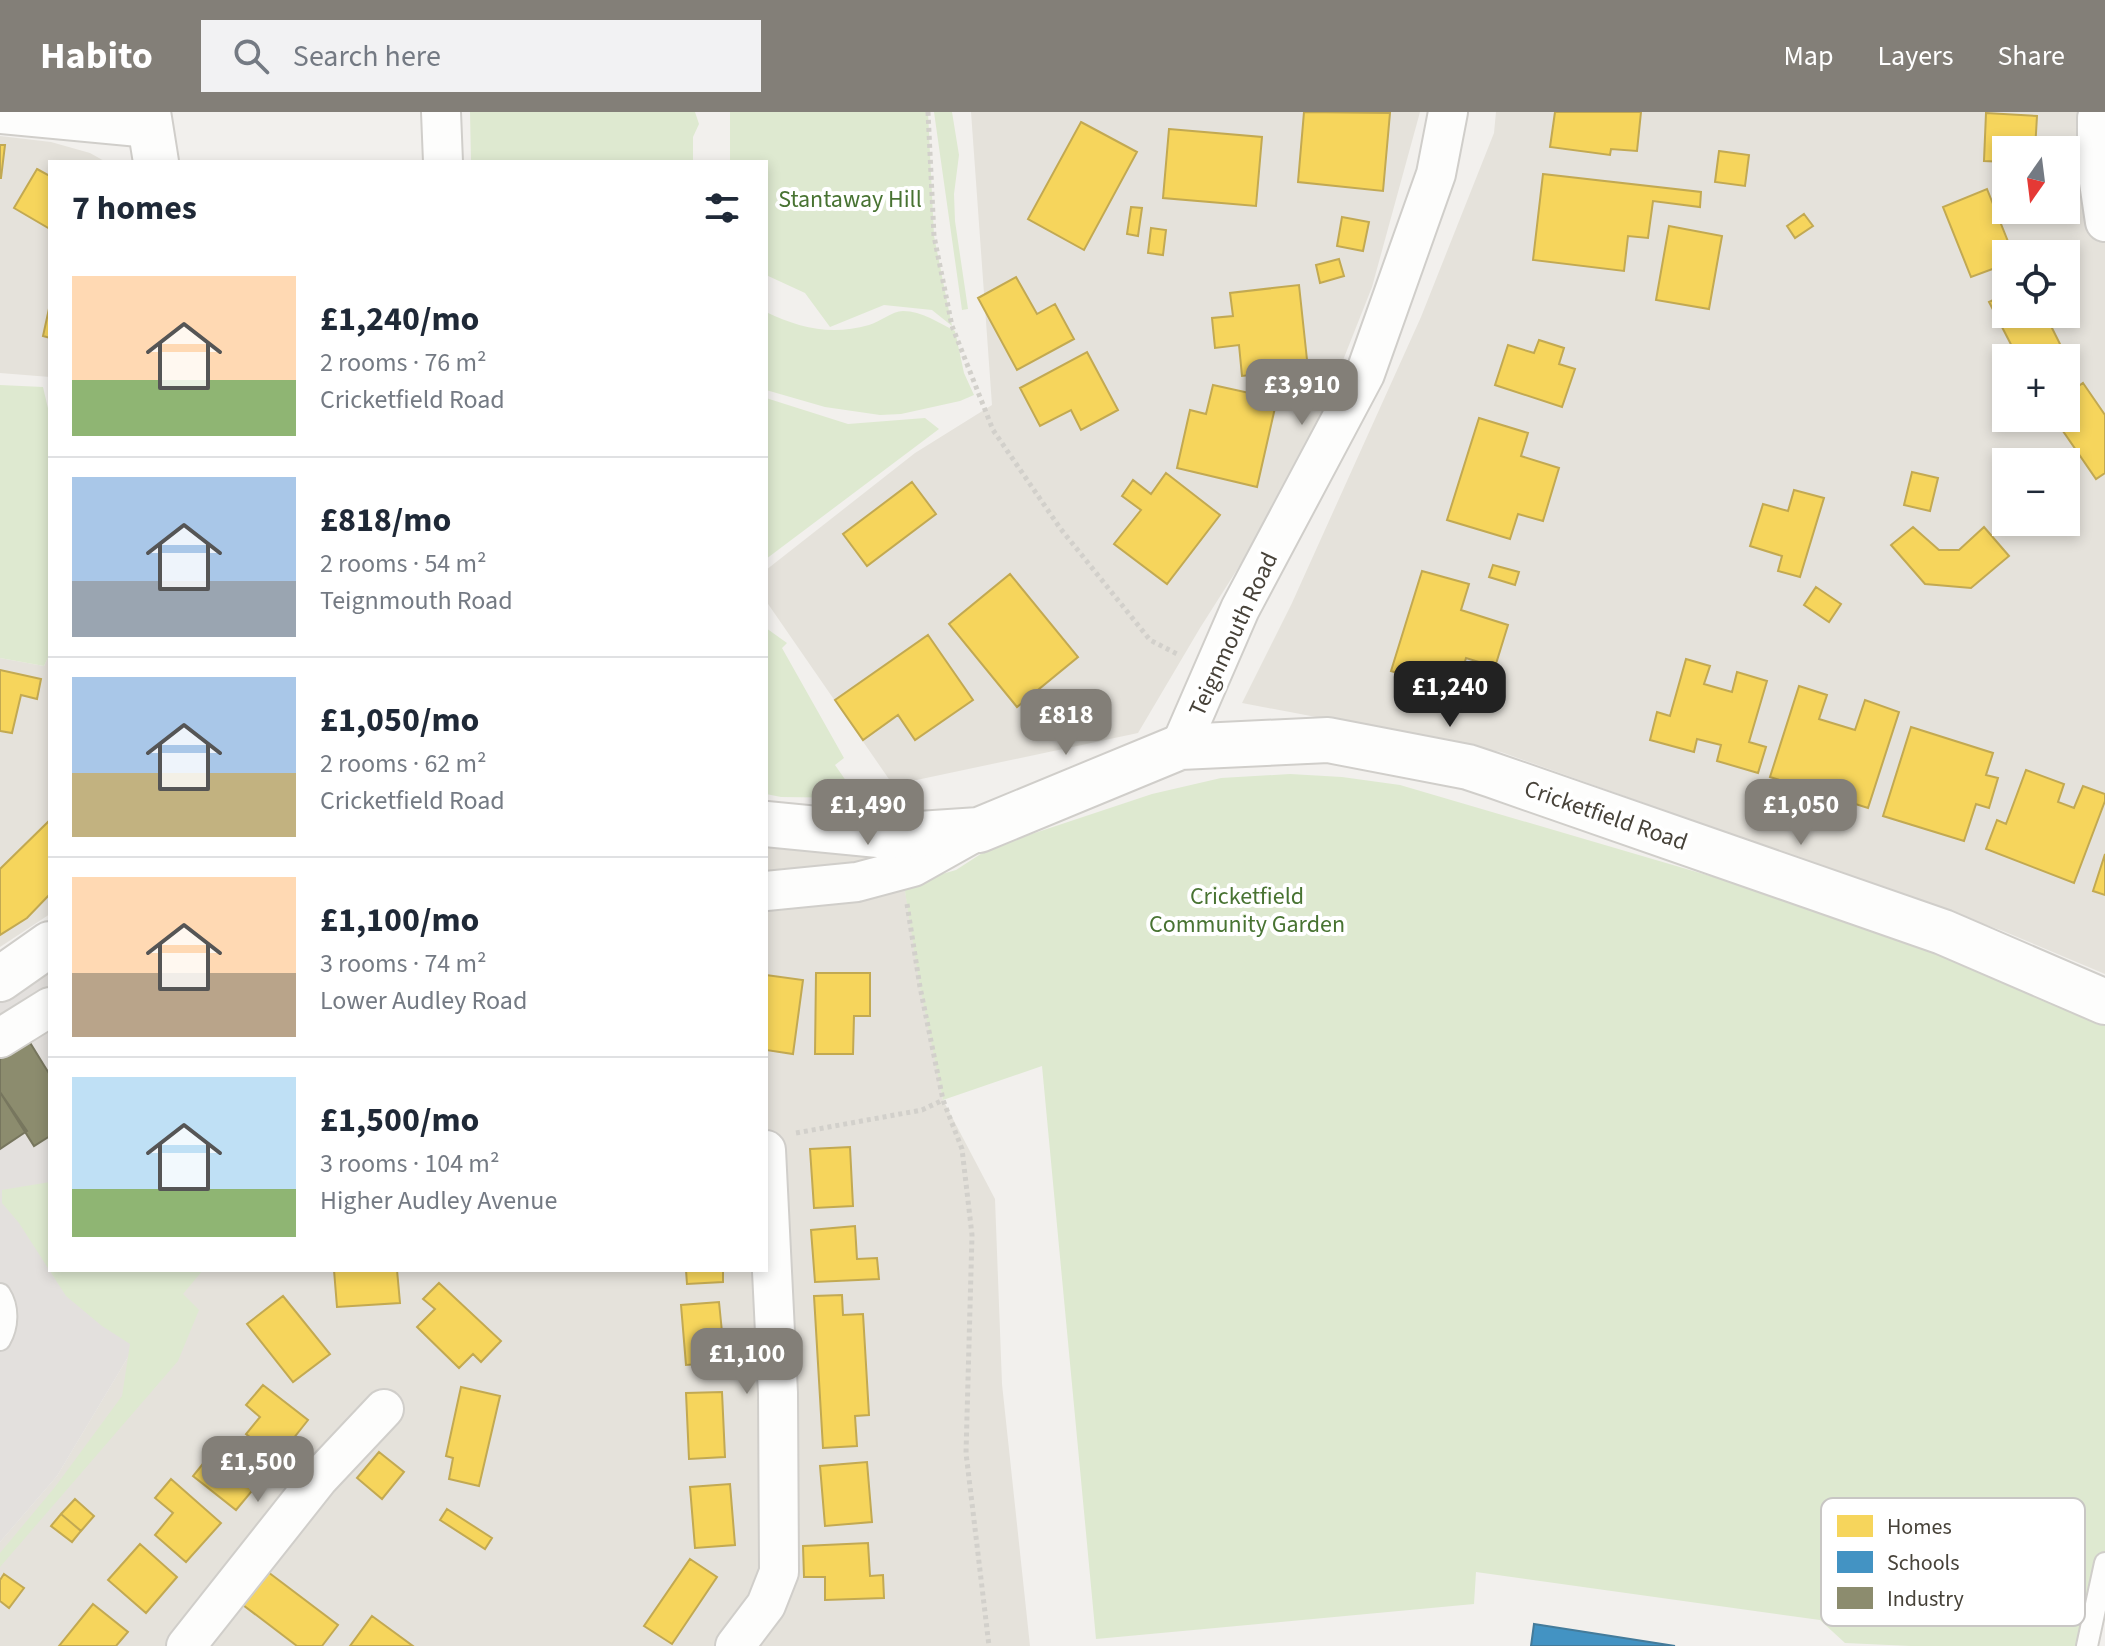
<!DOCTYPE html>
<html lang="en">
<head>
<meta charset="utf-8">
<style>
	body { margin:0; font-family:"Source Sans 3",sans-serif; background:#f2f2f3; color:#1f2937; height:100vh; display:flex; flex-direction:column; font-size:30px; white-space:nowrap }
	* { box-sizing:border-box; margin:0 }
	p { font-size:26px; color:#747a83 }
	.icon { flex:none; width:44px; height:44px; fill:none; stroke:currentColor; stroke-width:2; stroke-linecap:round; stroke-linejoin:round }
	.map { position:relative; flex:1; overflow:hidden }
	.drawer { position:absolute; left:48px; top:48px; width:720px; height:1112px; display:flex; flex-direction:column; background:#fff; border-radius:0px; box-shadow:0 4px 12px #0003 }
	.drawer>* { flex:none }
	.needle { width:52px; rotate:194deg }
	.fabs { position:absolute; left:1992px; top:24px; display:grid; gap:16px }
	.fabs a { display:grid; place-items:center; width:88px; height:88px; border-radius:0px; background:#fff; box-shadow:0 4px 12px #0003; font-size:40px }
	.price { position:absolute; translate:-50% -68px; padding:0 18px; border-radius:16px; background:#837f78; color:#fff; font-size:26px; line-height:52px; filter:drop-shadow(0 2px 4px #0008) }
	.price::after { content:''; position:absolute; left:50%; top:48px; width:24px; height:18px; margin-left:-12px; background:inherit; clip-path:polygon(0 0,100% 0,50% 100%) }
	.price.active { background:#222; color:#fff }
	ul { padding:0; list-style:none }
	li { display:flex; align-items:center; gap:24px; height:200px; padding:0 24px }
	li+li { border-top:2px solid #e0e1e3 }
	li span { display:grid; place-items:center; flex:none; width:224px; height:160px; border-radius:0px; color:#555 }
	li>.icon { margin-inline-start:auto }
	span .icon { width:96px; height:96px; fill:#fffc; stroke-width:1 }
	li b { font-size:34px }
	h2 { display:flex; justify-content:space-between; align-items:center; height:96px; padding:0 24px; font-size:34px }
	header { display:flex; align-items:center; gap:48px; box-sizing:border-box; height:112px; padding:0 40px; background:#837f78; color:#fff }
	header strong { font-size:38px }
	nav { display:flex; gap:44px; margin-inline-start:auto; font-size:28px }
	.search { width:560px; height:72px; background:#f2f2f3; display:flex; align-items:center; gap:20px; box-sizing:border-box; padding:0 28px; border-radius:0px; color:#747a83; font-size:30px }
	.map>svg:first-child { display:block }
	.residential { fill:#e5e2db; fill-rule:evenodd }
	.industrial { fill:#e3e0dd }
	.green { fill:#dee9d0 }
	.homes { fill:#f6d55c; stroke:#c2a952; stroke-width:2 }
	.schools { fill:#4393c3; stroke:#447b9a; stroke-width:2 }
	.industry { fill:#8c8c6e; stroke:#77765e; stroke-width:2 }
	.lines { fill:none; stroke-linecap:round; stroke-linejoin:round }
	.service-casing { stroke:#d0ceca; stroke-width:24 }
	.minor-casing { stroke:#d0ceca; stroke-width:42 }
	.tertiary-casing { stroke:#d0ceca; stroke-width:48 }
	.path { stroke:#d2d0cb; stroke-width:5; stroke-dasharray:4 4; stroke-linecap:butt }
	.service { stroke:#fdfdfc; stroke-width:20 }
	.minor { stroke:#fdfdfc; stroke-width:38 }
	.tertiary { stroke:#fdfdfc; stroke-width:44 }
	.labels { text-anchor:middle; stroke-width:8; stroke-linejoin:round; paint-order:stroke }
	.park-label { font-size:24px; fill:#487332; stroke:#fff }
	.street-label { font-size:24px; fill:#474239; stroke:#fff }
	.key { fill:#fff; stroke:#c8c6c4; stroke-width:2 }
	.key-label { font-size:22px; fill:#474239 }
</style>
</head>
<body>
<header>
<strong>Habito</strong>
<div class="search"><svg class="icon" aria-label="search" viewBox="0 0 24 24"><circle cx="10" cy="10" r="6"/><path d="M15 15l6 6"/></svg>Search here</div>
<nav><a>Map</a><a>Layers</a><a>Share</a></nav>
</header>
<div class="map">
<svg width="2105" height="1534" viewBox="0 0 2105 1534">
	<rect width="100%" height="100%" fill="#f2f0ed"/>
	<path class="residential" d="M971,0H1420L1372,175L1298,362L1200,516L1138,621L893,673L766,489V458L915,341L992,293Z
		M1496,0H2105V862L2003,819L1501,640L1242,591L1292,491L1421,205L1494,21ZM2006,38H2066V98H2006ZM2006,142H2066V202H2006ZM2006,246H2066V306H2006ZM2006,350H2066V410H2006Z
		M0,24L51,30L90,41L106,50H50V265L0,261Z
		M50,541V802L0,835V546L44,554Z
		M766,712L889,724L904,773L943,988L995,1087L1002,1272L1030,1534H0V1430L57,1364L180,1158H766Z"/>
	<path class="industrial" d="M50,832V1158H180L57,1364L0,1430V867Z"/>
	<path class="green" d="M470,0H695L699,12L693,25V50H471Z
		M730,0H928L934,124L952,214L932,198L884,193L830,215L805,181L766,163V50H730Z
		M934,0H952L959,43L954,82L955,109L968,197L962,198Z
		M766,200C800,216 831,224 869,213C880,210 892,199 903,199C922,199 939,211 955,219L964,261L974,283L960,289L901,302L880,303L825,295L766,278Z
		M0,273L43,275L50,305V541L44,554L0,546Z
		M766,286L848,312L925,306L939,317L766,447Z
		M766,516L787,531L782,536L844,646L835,653L858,686L781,685L766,682Z
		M1290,662L1342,665L1400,673L1881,814L2105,900V1451L2087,1534H1911L1845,1531L1820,1508L1476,1460L1474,1492L1096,1527L1042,954L943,988L920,875L904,773L956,758L990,736L1152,682L1221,666Z
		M50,1070V1158H203L183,1182L199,1198L178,1249L0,1455V1441L55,1375L122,1284L130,1232L102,1214L66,1184L19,1111L2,1091V1078Z"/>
	<path class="homes" d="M1304,0L1390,1L1383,79L1298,70Z
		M1555,0H1641L1637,39L1611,37L1610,43L1550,35Z
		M1986,1L2037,4L2035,38H2006V50L1984,49Z
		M1081,10L1137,40L1084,138L1028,107Z
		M1169,17L1262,25L1256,94L1163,86Z
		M0,33H5L1,66H0Z
		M1719,39L1749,43L1745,74L1715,70Z
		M37,57L50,64V117L14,96Z
		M1543,62L1701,80L1700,95L1653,89L1648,126L1628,124L1624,159L1533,148Z
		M1987,77L2013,142H2006V152L1971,165L1943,95Z
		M1131,95L1142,96L1138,124L1127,122Z
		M1804,102L1813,114L1795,126L1787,114Z
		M1342,105L1369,110L1363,139L1337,134Z
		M1669,114L1722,124L1709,197L1656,188Z
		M1151,116L1166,118L1163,143L1148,141Z
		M1339,147L1344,164L1320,171L1316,153Z
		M1016,165L1037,202L1055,192L1074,227L1017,258L978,186Z
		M1299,173L1308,257L1242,264L1239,233L1215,236L1212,206L1233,204L1230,181Z
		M2006,182V202H2045L2064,240L2052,246H2018L1989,190Z
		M50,192V226L43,224Z
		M1539,228L1564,236L1559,252L1575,257L1562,295L1495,273L1508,233L1534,241Z
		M1087,240L1118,298L1081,318L1071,298L1040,314L1020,276Z
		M2083,271L2105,303V361L2096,367L2054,306H2066V283Z
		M1213,273L1277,287L1257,375L1177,356L1190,298L1206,302Z
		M1479,306L1528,321L1521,344L1559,356L1543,409L1518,402L1510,427L1447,408Z
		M1912,360L1938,366L1930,399L1904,393Z
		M1166,361L1220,403L1167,472L1114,432L1141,398L1122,384L1133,368L1151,382Z
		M912,370L936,402L867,454L843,422Z
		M1794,378L1824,386L1800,465L1778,459L1782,444L1750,434L1763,392L1788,399Z
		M1913,415L1939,438H1959L1984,415L2009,444L1971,476L1925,472L1891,433Z
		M1493,453L1519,460L1515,473L1489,465Z
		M1422,459L1469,472L1461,498L1508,513L1495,555L1466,546L1456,579L1391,559Z
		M1010,462L1078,545L1017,595L949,512Z
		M1816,475L1841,492L1829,510L1804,493Z
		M928,523L973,588L915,628L898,603L863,628L835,588Z
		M1686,547L1710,554L1704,572L1732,580L1737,560L1767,569L1749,630L1766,635L1758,661L1717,649L1721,633L1697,627L1694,640L1650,628L1657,600L1670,604Z
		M0,558L41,567L37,587L21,583L12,621L0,619Z
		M1799,574L1827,583L1819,607L1855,618L1865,588L1899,600L1868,696L1770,665Z
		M1911,615L1993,641L1986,663L1998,666L1989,696L1976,692L1964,729L1883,704Z
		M2026,658L2064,672L2058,690L2074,696L2083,674L2105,682V689L2074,771L1986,737L1997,708L2006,712Z
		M50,708V782L27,806L0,823V757Z
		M2105,742V783L2093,779Z
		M816,861H870V904H854L853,942H815Z
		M766,863L803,868L793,942L766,938Z
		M850,1035L853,1094L814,1096L810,1037Z
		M855,1114L857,1147L877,1146L879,1167L815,1170L811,1118Z
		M334,1158H397L400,1191L337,1195Z
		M686,1158H723V1170L687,1172Z
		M439,1171L501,1229L481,1250L473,1242L459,1256L417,1215L435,1197L423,1187Z
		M842,1183L843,1203L863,1202L869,1303L855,1304L857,1334L823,1336L814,1184Z
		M283,1184L330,1242L293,1270L247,1212Z
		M719,1190L725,1250L686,1253L681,1193Z
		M263,1273L308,1308L277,1347L246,1322L260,1305L246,1293Z
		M461,1275L500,1284L479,1374L449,1367L453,1346L446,1344Z
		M722,1280L725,1345L689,1347L686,1281Z
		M222,1328L266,1362L236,1398L193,1364Z
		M379,1340L404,1360L382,1387L357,1366Z
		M867,1350L872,1410L825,1414L820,1354Z
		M171,1367L221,1411L186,1450L155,1423L173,1401L155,1386Z
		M730,1372L735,1433L695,1436L690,1375Z
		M75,1387L94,1404L81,1419L61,1402Z
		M447,1397L492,1426L485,1437L440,1408Z
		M61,1402L81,1419L72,1430L51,1414Z
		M868,1431L870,1464L883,1463L884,1486L825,1488V1465H804L803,1434Z
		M140,1432L177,1465L146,1501L108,1468Z
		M690,1447L717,1465L672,1532L644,1514Z
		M268,1460L338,1513L322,1534H297L243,1493Z
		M4,1462L24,1476L9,1496L0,1489V1468Z
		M93,1492L128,1520L116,1534H59Z
		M372,1504L413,1534H350Z"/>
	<path class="schools" d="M1534,1512L1675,1534H1531Z"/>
	<path class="industry" d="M29,929L50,963V1024L34,1034L0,980V947Z
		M0,980L27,1019L0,1037Z"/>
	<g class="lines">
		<defs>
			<path id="service" d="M0,1182C9,1196 8,1214 0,1228
				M2087,1534L2105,1451"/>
			<path id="minor" d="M441,0L443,50
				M2100,0L2097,6V57L2105,110
				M0,2L150,16
				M1180,635L1240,497L1365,262L1436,62L1448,0
				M766,779L857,770L913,755L979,718
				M0,926L50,895
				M186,1534L319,1366L384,1297
				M735,1534L766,1493L779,1460L778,1281L766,1038"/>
			<path id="tertiary" d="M148,0L156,50
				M766,712L889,724L979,718L1180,635L1328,628L1468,655L1492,663L1943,820L2105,890
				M0,867L50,832"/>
		</defs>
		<use href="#service" class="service-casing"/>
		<use href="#minor" class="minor-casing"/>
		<use href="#tertiary" class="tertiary-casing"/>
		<path class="path" d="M928,0L934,124L952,214L993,318L1060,416L1150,528L1179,543
			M907,792L920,875L943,988L962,1037L972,1123L966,1341L989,1534
			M796,1021L922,998L943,988"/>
		<use href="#service" class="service"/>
		<use href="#minor" class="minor"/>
		<use href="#tertiary" class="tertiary"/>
	</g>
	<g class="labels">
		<g class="park-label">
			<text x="850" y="95">Stantaway Hill</text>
			<text x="1247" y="792">Cricketfield<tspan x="1247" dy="28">Community Garden</tspan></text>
		</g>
		<g class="street-label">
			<text transform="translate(1233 522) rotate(-65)" y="8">Teignmouth Road</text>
			<text transform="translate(1606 703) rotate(19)" y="8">Cricketfield Road</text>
		</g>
	</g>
	<rect x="1821" y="1386" width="264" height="128" rx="12" class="key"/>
	<rect x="1837" y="1403" width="36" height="22" fill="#f6d55c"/>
	<rect x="1837" y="1439" width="36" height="22" fill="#4393c3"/>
	<rect x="1837" y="1475" width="36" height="22" fill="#8c8c6e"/>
	<g class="key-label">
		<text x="1887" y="1422">Homes</text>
		<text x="1887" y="1458">Schools</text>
		<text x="1887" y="1494">Industry</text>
	</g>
</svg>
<div class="fabs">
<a><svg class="needle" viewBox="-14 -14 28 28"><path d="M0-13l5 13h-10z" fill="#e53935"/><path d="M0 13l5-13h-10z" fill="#747a83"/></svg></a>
<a><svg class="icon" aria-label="locate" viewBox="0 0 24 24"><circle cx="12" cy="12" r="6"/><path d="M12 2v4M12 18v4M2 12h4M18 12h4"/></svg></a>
<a>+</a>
<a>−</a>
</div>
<b class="price" style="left:1302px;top:315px">£3,910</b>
<b class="price active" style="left:1450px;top:617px">£1,240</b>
<b class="price" style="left:1066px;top:645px">£818</b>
<b class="price" style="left:868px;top:735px">£1,490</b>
<b class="price" style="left:1801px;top:735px">£1,050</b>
<b class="price" style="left:747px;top:1284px">£1,100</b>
<b class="price" style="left:258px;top:1392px">£1,500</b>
<section class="drawer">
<h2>7 homes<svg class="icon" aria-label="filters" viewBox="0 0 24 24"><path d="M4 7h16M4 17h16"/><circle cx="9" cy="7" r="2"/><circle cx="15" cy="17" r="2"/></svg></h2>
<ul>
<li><span style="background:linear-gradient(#ffd9b3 65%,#8fb573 0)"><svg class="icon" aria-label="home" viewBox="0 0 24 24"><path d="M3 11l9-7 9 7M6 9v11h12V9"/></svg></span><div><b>£1,240/mo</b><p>2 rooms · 76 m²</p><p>Cricketfield Road</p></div></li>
<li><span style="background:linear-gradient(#a9c7e8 65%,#9aa5b1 0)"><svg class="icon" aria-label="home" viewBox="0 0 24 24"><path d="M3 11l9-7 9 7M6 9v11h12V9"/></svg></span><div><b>£818/mo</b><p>2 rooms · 54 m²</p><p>Teignmouth Road</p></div></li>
<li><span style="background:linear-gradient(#a9c7e8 60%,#c2b280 0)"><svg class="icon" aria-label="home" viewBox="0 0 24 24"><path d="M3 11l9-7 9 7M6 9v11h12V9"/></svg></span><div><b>£1,050/mo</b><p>2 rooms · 62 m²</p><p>Cricketfield Road</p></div></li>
<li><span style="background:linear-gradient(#ffd9b3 60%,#b9a48a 0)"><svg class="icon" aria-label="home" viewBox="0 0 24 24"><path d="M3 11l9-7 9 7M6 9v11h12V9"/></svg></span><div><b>£1,100/mo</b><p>3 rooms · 74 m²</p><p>Lower Audley Road</p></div></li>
<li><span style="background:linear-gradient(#bfe0f5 70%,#8fb573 0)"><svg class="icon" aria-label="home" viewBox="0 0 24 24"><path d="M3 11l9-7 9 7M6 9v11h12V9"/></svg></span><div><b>£1,500/mo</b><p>3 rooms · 104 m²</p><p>Higher Audley Avenue</p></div></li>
</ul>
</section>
</div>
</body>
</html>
